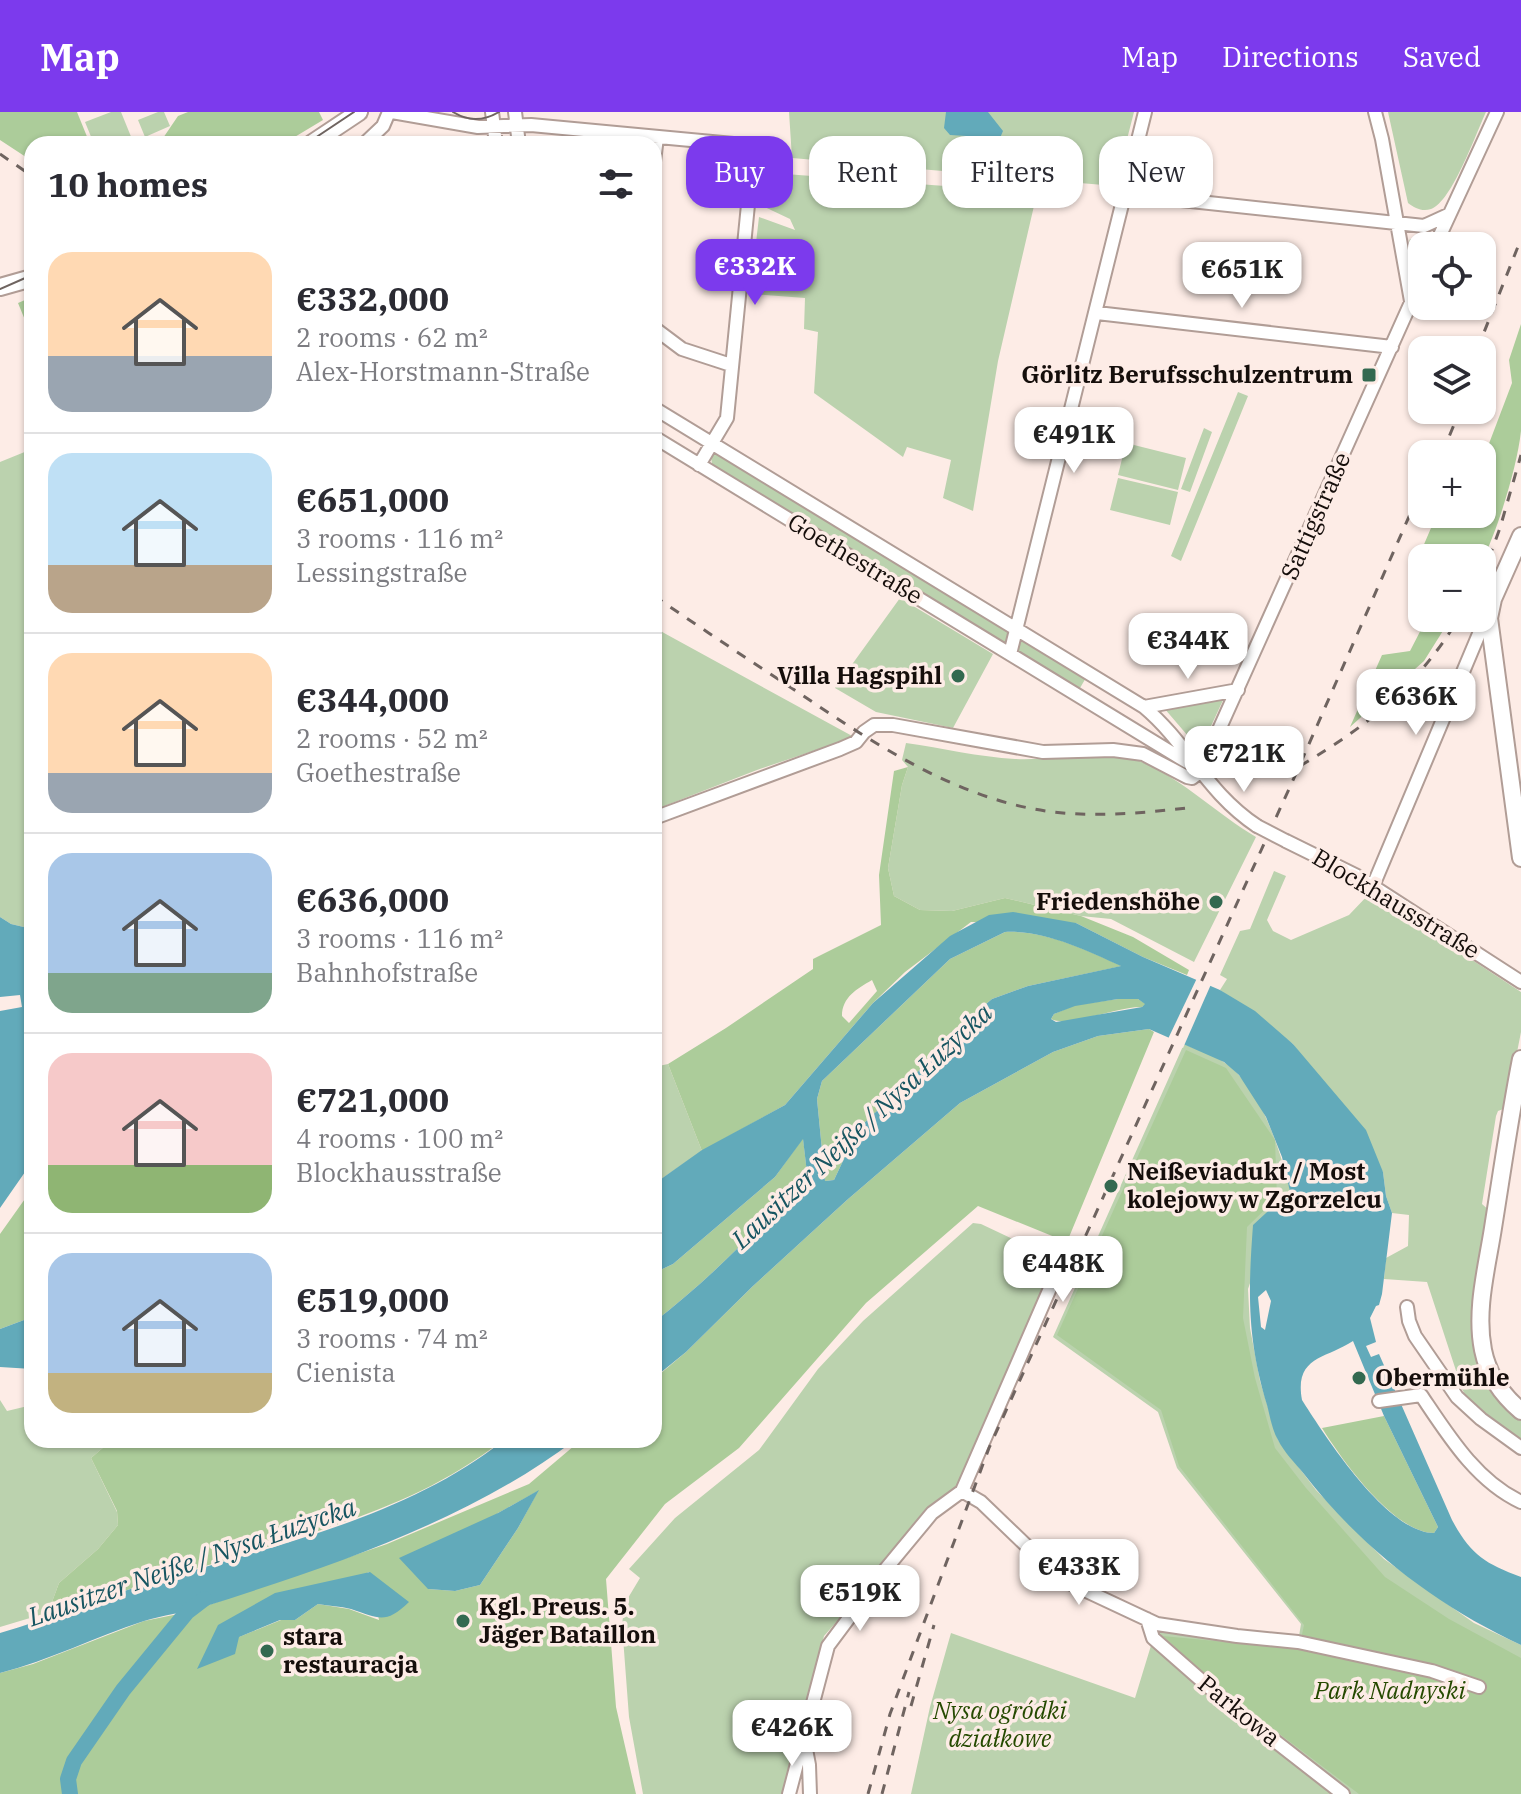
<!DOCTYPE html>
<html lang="en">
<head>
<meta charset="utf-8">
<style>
	body { margin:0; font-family:"IBM Plex Serif",serif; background:#f2f2f3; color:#2b2b33; height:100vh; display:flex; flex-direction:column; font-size:30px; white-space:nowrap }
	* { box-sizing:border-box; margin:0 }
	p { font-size:26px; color:#7c7c81 }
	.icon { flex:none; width:44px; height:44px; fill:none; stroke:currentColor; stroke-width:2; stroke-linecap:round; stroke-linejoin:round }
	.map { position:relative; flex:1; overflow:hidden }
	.sheet { position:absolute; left:24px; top:24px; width:638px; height:1312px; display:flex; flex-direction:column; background:#fff; border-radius:24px; box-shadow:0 2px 6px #0004 }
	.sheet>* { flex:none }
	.banner { position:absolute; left:686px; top:24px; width:714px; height:72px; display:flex; gap:16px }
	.fabs { position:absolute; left:1408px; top:120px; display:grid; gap:16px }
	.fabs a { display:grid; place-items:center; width:88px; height:88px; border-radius:16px; background:#fff; box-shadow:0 2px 6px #0004; font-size:40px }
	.price { position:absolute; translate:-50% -68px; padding:0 18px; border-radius:16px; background:#fff; color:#222; font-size:26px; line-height:52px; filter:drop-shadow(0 2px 4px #0008) }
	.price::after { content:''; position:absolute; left:50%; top:48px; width:24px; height:18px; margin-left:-12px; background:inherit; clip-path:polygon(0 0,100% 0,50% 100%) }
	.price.active { background:#7c3aed; color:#fff }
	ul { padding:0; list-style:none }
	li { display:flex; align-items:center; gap:24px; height:200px; padding:0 24px }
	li+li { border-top:2px solid #e1e1e2 }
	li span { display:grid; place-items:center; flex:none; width:224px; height:160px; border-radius:24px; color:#555 }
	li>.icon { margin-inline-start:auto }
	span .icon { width:96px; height:96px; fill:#fffc; stroke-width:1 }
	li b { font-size:34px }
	h2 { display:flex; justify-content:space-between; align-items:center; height:96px; padding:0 24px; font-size:34px }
	.tag { padding:0 28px; border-radius:24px; background:#fff; box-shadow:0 2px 6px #0004; font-size:28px; line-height:72px }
	.tag.active { background:#7c3aed; color:#fff }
	header { display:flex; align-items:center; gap:48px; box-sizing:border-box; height:112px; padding:0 40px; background:#7c3aed; color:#fff }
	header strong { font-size:38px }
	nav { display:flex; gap:44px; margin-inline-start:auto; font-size:28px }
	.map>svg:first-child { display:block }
	.green { fill:#bbd2ae }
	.forest { fill:#accc9a; fill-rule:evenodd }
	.water { fill:#62aaba; fill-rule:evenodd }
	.pier { fill:#fdece6 }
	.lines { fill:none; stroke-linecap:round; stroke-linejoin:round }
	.river { stroke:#62aaba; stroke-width:16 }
	.minor-casing { stroke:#b19d96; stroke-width:16 }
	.major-casing { stroke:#b19d96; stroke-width:20 }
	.minor { stroke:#fff; stroke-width:12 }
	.major { stroke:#fff; stroke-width:16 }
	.tram { stroke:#6f6460; stroke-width:2 }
	.rail { stroke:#6f6460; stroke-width:3; stroke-dasharray:10 10; stroke-linecap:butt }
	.minor-bridge-casing { stroke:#b19d96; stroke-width:16; stroke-linecap:butt }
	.minor-bridge { stroke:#fff; stroke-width:12 }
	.poi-dot { fill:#336950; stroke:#fdece6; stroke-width:3 }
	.labels { text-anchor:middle; stroke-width:7; stroke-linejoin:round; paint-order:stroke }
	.poi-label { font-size:24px; font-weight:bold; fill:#150e0b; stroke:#fdece6; text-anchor:start }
	.street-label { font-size:24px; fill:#150e0b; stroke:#fdece6 }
	.park-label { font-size:24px; font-style:italic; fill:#254a00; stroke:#fdece6 }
	.water-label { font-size:26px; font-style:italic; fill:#175561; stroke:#fdece6 }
</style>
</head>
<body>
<header>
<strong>Map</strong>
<nav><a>Map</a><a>Directions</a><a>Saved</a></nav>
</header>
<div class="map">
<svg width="1521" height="1682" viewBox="0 0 1521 1682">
	<rect width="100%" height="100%" fill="#fdece6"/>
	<path class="green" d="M111,0H121L134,32H94L85,10Z
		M158,0H164L170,14L145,25L138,8Z
		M789,0H1134L1115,74L792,46Z
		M1388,0H1486C1476,21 1452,90 1431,97C1422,100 1415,96 1408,91Z
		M759,60L1037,81L998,249L973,399L943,386L951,348L907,335L903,345L814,281L818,220L804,217L805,186L750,182L759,105L795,118L790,107L756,91Z
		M1410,127H1423L1426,131L1422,134V142L1414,160L1409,130Z
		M1238,280L1248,284L1181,449L1171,444Z
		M1204,316L1212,320L1190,380L1181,377Z
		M1126,331L1186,346L1178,378L1118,363Z
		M32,337V817L11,812L0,805V350Z
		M716,339L1010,517L1006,532L712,352L711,345Z
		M1118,366L1178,380L1170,413L1110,398Z
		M900,486L993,542L953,616L876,600L835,576Z
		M654,514L664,521L854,625L757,658L654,698Z
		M1022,525L1087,564L1080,576L1018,539Z
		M1224,586L1200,638L1164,596Z
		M906,631C942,636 979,645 1015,647C1051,649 1113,637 1144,651C1185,669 1217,702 1256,725L1194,850L1111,807L1081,804L1005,786L952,799L920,798L894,784L888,756L902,673L908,655L902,648Z
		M1274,759L1286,764L1267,808L1273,819L1291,828L1349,803L1370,781L1521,880V920L1506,996L1498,999L1496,1004L1482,1092L1491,1100L1477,1217L1521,1306V1333L1471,1293L1462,1277L1427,1170L1384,1167L1386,1146L1408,1134L1409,1103L1392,1101L1386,1084L1383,1060L1293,932L1220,878L1227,867L1220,863L1240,819L1250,817Z
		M1184,932C1197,938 1213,942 1225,951C1263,977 1281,1042 1292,1085L1278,1090L1248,1177L1250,1216L1260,1269L1278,1328L1316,1378L1384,1447L1474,1511L1521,1533V1682H911L930,1595L951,1521L1135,1586L1153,1527L1147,1507L1298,1530L1301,1512L1177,1356L1158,1300L1053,1225Z
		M668,952L702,1039L654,1072V955Z
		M973,1111L981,1112L1053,1146L1028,1213L959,1371L824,1524L784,1682H643L629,1605L622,1512L625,1491L640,1466L629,1457L675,1406L759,1338L818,1257L863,1209Z
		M0,1288L7,1299L32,1293V1328H112L91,1346L117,1400L118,1413L98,1437L59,1471L49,1498L40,1503L0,1515Z"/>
	<path class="forest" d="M0,0H77L90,32H32V49L0,28Z
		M188,0H319L323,8L283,32H159L178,4Z
		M32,185V225L18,191Z
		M1521,212C1521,247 1521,284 1521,319C1517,356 1498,416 1482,450V446H1422V470L1410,465L1437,402H1482V350L1512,271L1509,248Z
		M1427,506H1451L1424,549L1350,615L1382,543L1410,539Z
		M908,655L902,673L888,756L894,784L920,798L952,799L1005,786L1081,804L1133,825L1189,858L1187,863L1143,845L1076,811L971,810L905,860L873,891L785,993L702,1039L668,952L726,916L813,857V847L881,813L879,763L894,659ZM872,868L877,879L849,911L842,904C842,885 857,877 872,868Z
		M1005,820C1046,818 1086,838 1122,854L1028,874L992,887L940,930L930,948L858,1017L834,1068L825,1069L817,987L822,969L950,847Z
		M1118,887H1138L1146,892L1142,895C1117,894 1070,916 1051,907L1054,902L1075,893Z
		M1149,917L1154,920L1067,1130L978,1094L866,1191L739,1336L665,1392L606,1467L616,1595L636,1682H0V1561L33,1552L144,1509L188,1500L387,1432L529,1372L581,1328H654V1267L686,1240L753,1174L847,1088L960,991L1053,940L1098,924ZM538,1379L518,1416L480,1473L455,1479L428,1477L498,1401ZM369,1460L379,1508L349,1497L318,1492L295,1508H281L239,1525Z
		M1186,938L1226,956L1275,1028L1277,1086L1247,1115L1243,1206L1255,1266L1275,1336L1306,1376L1385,1465L1449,1507L1521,1546V1682H1359L1232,1586L1163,1524L1299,1537L1304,1513L1179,1354L1161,1298L1057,1223Z
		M803,1026L807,1061C760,1116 711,1166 654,1210V1161L673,1152L775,1065Z
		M32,1077V1205L0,1217V1122Z
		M1384,1304L1438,1415L1434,1421C1394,1421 1342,1348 1322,1316Z
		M112,1328H503C430,1385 351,1409 264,1436C205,1454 146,1472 88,1490L49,1498L59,1471L98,1437L118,1413L117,1399L91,1346Z"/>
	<path class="water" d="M946,0H988L1003,19L1000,26L950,23L944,16Z
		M1013,800L1076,811L1143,845L1220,878L1255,899L1293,932L1366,1018L1383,1060L1386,1084L1392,1101L1382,1182L1379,1193L1376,1194L1370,1206L1376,1230L1366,1234L1371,1245L1379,1242L1452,1408C1471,1443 1484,1451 1521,1465V1533C1437,1494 1361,1436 1304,1362C1295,1351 1284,1340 1278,1328C1272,1318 1270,1304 1267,1293C1247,1226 1248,1181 1253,1113L1278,1090L1291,1084L1282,1045L1266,1005L1239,963L1224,950L1149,917L1098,924L1053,940L960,991L847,1088L753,1174L686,1240L654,1266V1210C711,1166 760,1116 807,1061L803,1027L775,1065L673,1152L654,1161V1072L702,1038L785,993L873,891L950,824L989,803ZM1005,820C1045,818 1085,838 1121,854L1028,874L992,887L940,930L930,948L858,1017L834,1068L825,1069L817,987L822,969L950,847ZM1118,887H1138L1145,892L1142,895L1056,910L1051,907L1054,902L1075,894ZM1266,1178L1271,1189L1265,1218L1261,1215L1258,1185ZM1353,1229L1384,1304L1438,1415L1434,1421C1387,1421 1325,1324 1302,1288C1294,1244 1326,1247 1353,1229Z
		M0,805L11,812L32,817V1050L0,1096V899L22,895L20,883L0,885Z
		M32,1205V1257L0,1255V1217Z
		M504,1328H575C468,1409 329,1455 203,1495C183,1501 163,1503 144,1509C95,1525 50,1548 0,1561V1521C51,1506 100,1486 150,1471C269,1435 406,1406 504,1328Z
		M539,1378L518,1416L480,1473L455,1479L428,1477L399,1446L498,1401Z
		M370,1460L409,1490C385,1513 379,1506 351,1497C340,1494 329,1494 318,1492L295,1508H280L239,1525L235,1542L197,1557L218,1513L275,1481Z"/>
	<path class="pier" d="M1198,864L1212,870L1183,936L1167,929Z"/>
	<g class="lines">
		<path class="river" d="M70,1682L68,1667L74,1649L123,1578L187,1500L204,1487"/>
		<defs>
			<path id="minor" d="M392,0L478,15L531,13L744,33L749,37L752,52L727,306L699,353
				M492,0L496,32
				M515,0L519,32
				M1375,0L1382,27L1411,189
				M364,32L383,14L389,0
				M654,50L657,25
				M1125,82L1424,114L1448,103
				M1435,134L1497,0
				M1097,201L1392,235
				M654,216L682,237L731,253
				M654,296L1144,595C1188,632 1206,680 1257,714
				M654,325L1187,650
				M1010,542L1145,0
				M1144,595L1238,578
				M1200,660L1422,166
				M654,706L840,637L856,630L864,620L874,613H893L1043,640L1113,638L1143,642L1187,665L1192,666L1200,660
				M1286,729L1357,764L1521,870
				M1373,774L1481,517L1490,509
				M1407,1195L1409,1209L1415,1224L1457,1285L1481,1307L1521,1336
				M1379,1289L1421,1283C1448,1323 1476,1369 1521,1390
				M962,1379L981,1390L1061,1467L1157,1512L1237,1524L1298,1530L1432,1559L1479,1575
				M1147,1507L1153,1526L1235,1598L1343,1682
				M804,1627L809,1653L810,1682
				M789,1682L828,1534L884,1459L932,1401L962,1379L1064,1144"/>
			<path id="major" d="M311,32L359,0
				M0,175L32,166
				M1521,424L1493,487L1489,506L1521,746
				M1521,947C1510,1003 1502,1060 1493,1116C1487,1155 1475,1198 1483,1238C1488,1263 1502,1283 1521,1299"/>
		</defs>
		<use href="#minor" class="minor-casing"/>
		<use href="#major" class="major-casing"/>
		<use href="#minor" class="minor"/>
		<use href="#major" class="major"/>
		<path class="tram" d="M453,0C469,10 484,9 499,0
			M306,32L354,0
			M0,177L32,163"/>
		<path class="rail" d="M0,42L32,64
			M1477,238L1521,127
			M1442,342L1460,298
			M1482,465L1500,416L1521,343
			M654,484C701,516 749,548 796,579C875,632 957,688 1053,700C1098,705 1143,701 1187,696
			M1300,654C1370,612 1415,577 1459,506
			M911,1594L934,1513
			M868,1682L890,1602L989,1336L1294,666L1422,375
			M882,1682L909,1580"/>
		<defs>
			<path id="minor-bridge" d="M1257,714L1286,729"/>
		</defs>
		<use href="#minor-bridge" class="minor-bridge-casing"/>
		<use href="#minor-bridge" class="minor-bridge"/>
	</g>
	<g class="poi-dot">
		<rect x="1361" y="255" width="16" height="16" rx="4"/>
		<circle cx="958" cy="564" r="8"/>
		<circle cx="1216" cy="790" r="8"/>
		<circle cx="1111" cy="1074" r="8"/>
		<circle cx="1359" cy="1266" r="8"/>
		<circle cx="463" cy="1509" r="8"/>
		<circle cx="267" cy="1539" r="8"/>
	</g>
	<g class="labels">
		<g class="poi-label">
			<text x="1353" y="271" text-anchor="end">Görlitz Berufsschulzentrum</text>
			<text x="942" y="572" text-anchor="end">Villa Hagspihl</text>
			<text x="1200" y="798" text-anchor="end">Friedenshöhe</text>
			<text x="1127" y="1068">Neißeviadukt / Most<tspan x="1127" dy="28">kolejowy w Zgorzelcu</tspan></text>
			<text x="1375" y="1274">Obermühle</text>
			<text x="479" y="1503">Kgl. Preus. 5.<tspan x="479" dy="28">Jäger Bataillon</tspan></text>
			<text x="283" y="1533">stara<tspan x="283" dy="28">restauracja</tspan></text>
		</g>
		<g class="street-label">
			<text transform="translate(1316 404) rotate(-66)" y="8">Sattigstraße</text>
			<text transform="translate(855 447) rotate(31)" y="8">Goethestraße</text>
			<text transform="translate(1396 792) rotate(31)" y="8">Blockhausstraße</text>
			<text transform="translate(1239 1599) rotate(39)" y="8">Parkowa</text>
		</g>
		<g class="park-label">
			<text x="1390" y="1587">Park Nadnyski</text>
			<text x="1000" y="1607">Nysa ogródki<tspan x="1000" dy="28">działkowe</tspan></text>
		</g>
		<g class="water-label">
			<text transform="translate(862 1014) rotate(-43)" y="9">Lausitzer Neiße / Nysa Łużycka</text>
			<text transform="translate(192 1450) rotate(-19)" y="9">Lausitzer Neiße / Nysa Łużycka</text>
		</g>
	</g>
</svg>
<div class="fabs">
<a><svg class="icon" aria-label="locate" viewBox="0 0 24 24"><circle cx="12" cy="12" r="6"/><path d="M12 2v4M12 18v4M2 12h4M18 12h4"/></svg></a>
<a><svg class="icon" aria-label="layers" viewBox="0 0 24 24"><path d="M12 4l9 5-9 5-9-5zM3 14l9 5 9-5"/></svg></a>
<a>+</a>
<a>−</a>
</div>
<b class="price active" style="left:755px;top:195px">€332K</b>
<b class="price" style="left:1242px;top:198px">€651K</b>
<b class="price" style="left:1074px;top:363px">€491K</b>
<b class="price" style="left:1188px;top:569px">€344K</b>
<b class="price" style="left:1416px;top:625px">€636K</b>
<b class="price" style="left:1244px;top:682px">€721K</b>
<b class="price" style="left:1063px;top:1192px">€448K</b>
<b class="price" style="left:1079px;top:1495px">€433K</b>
<b class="price" style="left:860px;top:1521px">€519K</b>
<b class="price" style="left:792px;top:1656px">€426K</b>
<div class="banner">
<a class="tag active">Buy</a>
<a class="tag">Rent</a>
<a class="tag">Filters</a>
<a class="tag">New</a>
</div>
<section class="sheet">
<h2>10 homes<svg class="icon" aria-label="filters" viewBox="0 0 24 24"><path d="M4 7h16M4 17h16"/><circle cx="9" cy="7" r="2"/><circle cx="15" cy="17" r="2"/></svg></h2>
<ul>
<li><span style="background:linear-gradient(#ffd9b3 65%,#9aa5b1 0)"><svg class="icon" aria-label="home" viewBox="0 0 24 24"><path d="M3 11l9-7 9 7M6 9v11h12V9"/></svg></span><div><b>€332,000</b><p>2 rooms · 62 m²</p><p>Alex-Horstmann-Straße</p></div></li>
<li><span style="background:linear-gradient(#bfe0f5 70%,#b9a48a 0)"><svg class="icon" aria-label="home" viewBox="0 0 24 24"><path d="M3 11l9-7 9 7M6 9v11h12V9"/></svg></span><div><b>€651,000</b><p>3 rooms · 116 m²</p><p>Lessingstraße</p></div></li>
<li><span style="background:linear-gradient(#ffd9b3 75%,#9aa5b1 0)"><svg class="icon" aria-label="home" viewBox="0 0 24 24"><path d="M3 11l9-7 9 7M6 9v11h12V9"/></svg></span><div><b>€344,000</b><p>2 rooms · 52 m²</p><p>Goethestraße</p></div></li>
<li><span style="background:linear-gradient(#a9c7e8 75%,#7fa58c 0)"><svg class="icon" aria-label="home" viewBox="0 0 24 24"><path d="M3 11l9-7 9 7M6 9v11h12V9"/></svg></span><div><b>€636,000</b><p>3 rooms · 116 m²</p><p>Bahnhofstraße</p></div></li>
<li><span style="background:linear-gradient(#f6c9c9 70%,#8fb573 0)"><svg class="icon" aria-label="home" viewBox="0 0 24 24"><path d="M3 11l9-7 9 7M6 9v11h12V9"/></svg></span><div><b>€721,000</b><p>4 rooms · 100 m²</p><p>Blockhausstraße</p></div></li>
<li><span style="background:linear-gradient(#a9c7e8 75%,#c2b280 0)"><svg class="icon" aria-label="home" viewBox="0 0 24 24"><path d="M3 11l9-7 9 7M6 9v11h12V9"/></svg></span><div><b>€519,000</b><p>3 rooms · 74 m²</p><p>Cienista</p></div></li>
</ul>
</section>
</div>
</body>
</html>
